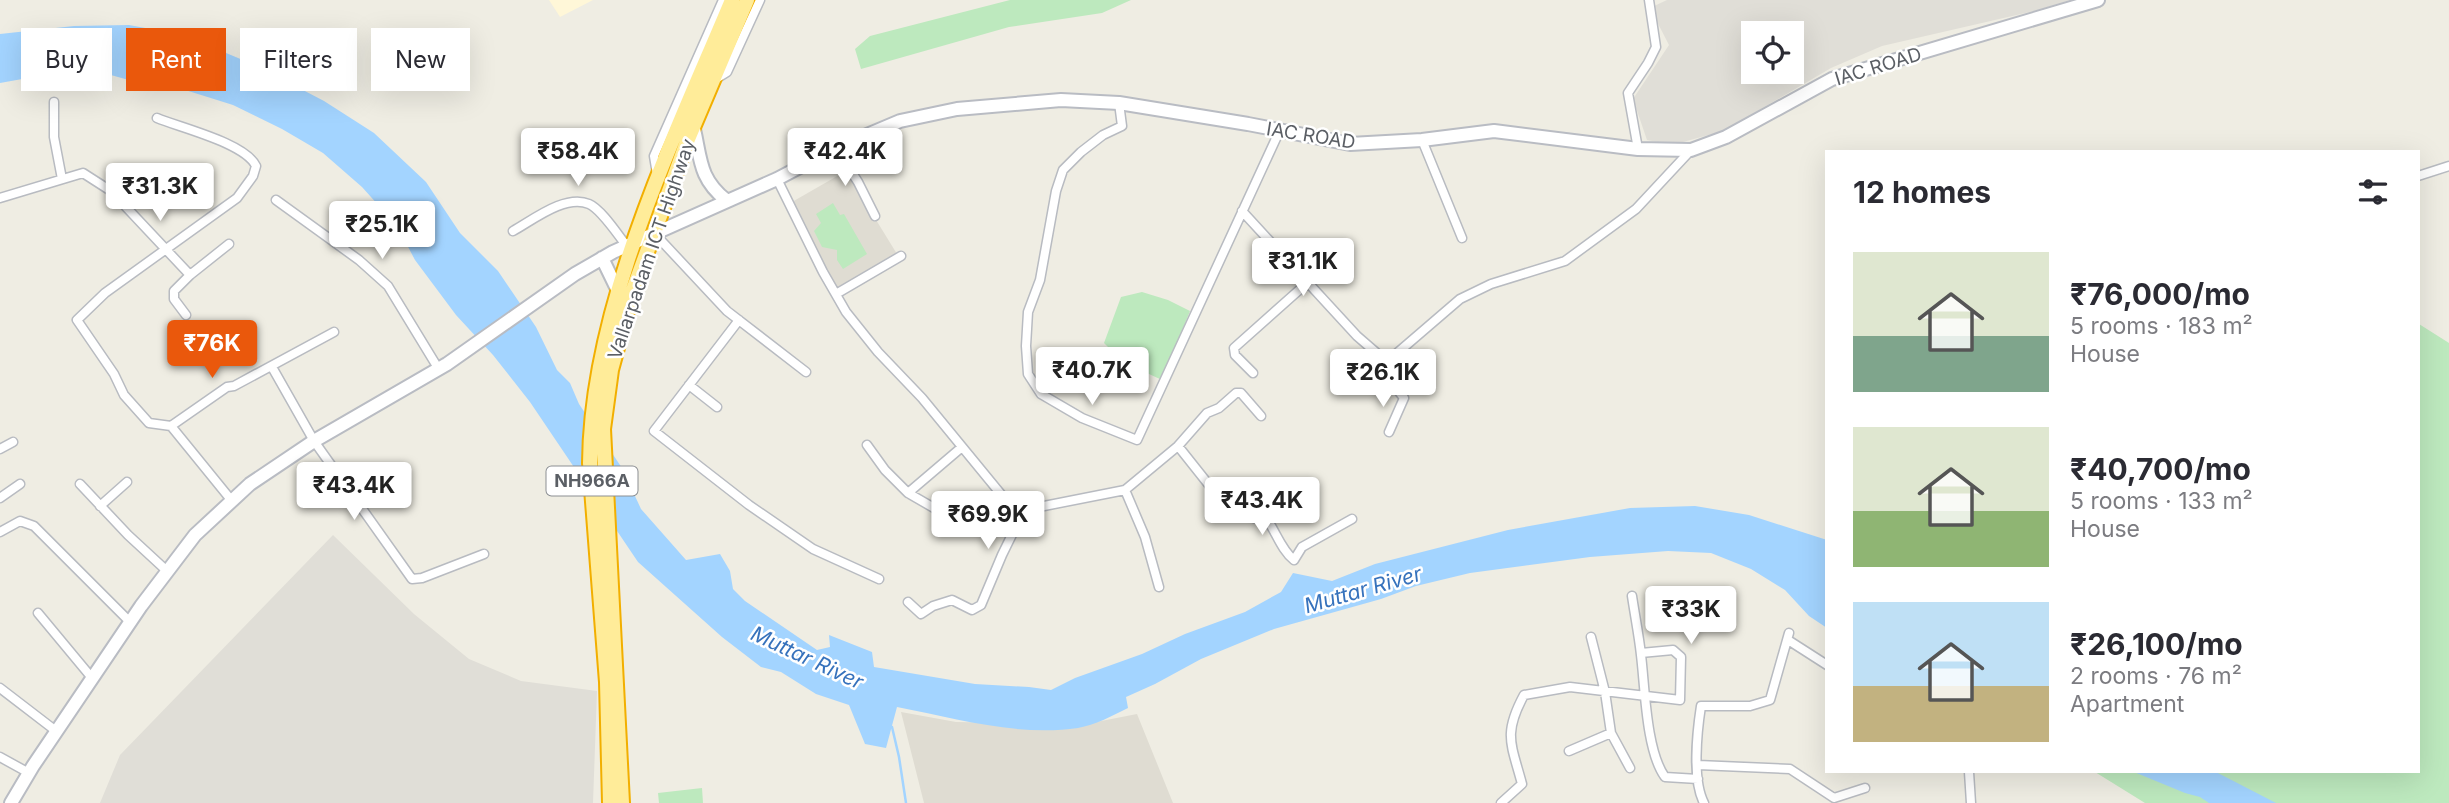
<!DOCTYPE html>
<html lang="en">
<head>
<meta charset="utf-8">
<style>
	body { margin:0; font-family:Inter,sans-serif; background:#f7f7f7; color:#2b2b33; height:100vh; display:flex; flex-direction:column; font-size:26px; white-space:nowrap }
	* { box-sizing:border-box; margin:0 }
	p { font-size:23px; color:#7c7c81 }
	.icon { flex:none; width:38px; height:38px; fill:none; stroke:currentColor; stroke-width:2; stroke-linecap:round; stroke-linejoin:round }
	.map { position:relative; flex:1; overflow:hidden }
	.panel { position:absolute; left:1825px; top:150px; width:595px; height:623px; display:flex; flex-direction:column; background:#fff; border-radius:0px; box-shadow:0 7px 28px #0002 }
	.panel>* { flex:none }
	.guide { position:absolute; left:21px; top:28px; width:665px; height:63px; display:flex; gap:14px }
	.buttons { position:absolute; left:1741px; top:21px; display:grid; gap:14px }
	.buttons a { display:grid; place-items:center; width:63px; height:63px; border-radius:0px; background:#fff; box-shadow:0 7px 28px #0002; font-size:35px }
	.price { position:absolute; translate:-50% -60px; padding:0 16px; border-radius:7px; background:#fff; color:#222; font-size:23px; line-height:46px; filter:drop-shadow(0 2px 4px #0008) }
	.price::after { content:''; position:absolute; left:50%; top:42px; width:21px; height:16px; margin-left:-10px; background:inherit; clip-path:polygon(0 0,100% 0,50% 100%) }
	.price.selected { background:#ea580c; color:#fff }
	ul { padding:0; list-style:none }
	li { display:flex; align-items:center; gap:21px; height:175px; padding:0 28px }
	li span { display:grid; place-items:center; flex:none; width:196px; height:140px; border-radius:0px; color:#555 }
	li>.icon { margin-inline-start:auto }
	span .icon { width:84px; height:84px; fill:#fffc; stroke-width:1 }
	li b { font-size:30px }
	h2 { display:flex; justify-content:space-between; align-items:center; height:84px; padding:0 28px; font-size:30px }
	.pill { padding:0 24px; border-radius:0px; background:#fff; box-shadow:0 7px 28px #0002; font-size:24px; line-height:63px }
	.pill.selected { background:#ea580c; color:#fff }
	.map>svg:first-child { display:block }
	.commercial { fill:#fff7d8 }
	.industrial { fill:#e0ded7; fill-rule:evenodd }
	.education { fill:#dfdcd2 }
	.green { fill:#bde9be }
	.water { fill:#a3d4ff }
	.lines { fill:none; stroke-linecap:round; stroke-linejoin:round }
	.stream { stroke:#a3d4ff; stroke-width:2.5 }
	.minor-casing { stroke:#b8bbc1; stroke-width:11 }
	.secondary-casing { stroke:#b9bcc3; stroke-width:16 }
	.trunk-casing { stroke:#f2af00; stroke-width:18 }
	.minor { stroke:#fff; stroke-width:8 }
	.secondary { stroke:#fff; stroke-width:12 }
	.trunk { stroke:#ffec99; stroke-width:14 }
	.labels { text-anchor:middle; stroke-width:5; stroke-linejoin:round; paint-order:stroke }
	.shield { fill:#fff; stroke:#8c8f93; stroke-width:2 }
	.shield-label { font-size:18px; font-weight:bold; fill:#5b5f65 }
	.street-label { font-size:19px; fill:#5b5f65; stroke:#fff }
	.water-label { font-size:21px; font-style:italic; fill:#3672bc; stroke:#fff }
</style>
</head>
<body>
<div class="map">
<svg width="2449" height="803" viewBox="0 0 2449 803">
	<rect width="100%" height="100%" fill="#efede3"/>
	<path class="commercial" d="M549,0H593L560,17Z"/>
	<path class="industrial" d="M1667,0H2070L2038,10L1882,46L1831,68L1723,131L1672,145L1647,140L1633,99L1669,45L1650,8ZM1754,33H1792V72H1754Z
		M333,535L414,614L469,659L521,681L597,691L593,803H100L120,755Z"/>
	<path class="education" d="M846,171L897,254L837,290L792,202Z
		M901,712L956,722L1086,724L1137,714L1173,803H924Z"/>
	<path class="green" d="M1010,0H1131L1102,13L1009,27L861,69L855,49L870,36Z
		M833,203L840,215L844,214L867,254L843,269L837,260V250L822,247L814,231L821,223L816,214Z
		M1142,292L1168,300L1190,311L1162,380L1123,362L1104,343L1121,297Z
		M2419,324L2449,343V803H2145L2095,772H2418Z
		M702,788L703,803H659L658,793Z"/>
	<path class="water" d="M129,25L183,35L257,66L324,101L374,133L426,182L460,233L498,271L536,327L557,370L570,383L579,404L622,468L641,509L686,560L720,554L730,571L733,589L745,601L817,650L830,647L829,635L872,652L874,667L975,684L1029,687L1051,690L1075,678L1142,654L1185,634L1245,612L1281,592L1293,573L1332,581L1375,564L1508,530L1630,508L1695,506L1749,515L1827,540V628L1809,616L1785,590L1751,569L1711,553L1668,551L1590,557L1470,573L1416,586L1381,599L1274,629L1201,659L1155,684L1126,697L1128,708C1112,716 1095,725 1078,728C1018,737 955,718 897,707L886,748L865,744L849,705L816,694L781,672L761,667L722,637L638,562L530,402L493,355L456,315L415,260L397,226L362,187L323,153L282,129L233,105L182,89L143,84L93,70L50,74L0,83V34L74,26Z
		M2134,772H2216L2276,803H2209L2200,797L2185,793Z"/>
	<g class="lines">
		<path class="stream" d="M892,727L899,757L906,803"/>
		<defs>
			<path id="minor" d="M714,80L727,72L760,0
				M54,102V137L62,179
				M1119,103L1122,126L1103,135L1081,152L1063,170L1056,191L1040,280L1028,312L1026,346L1028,374L1041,394L1082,418L1137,440L1279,132
				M157,118C181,128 245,143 256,166L253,176L237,198L105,293L77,320L114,374L124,395L149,423L171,426L232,501
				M1422,140L1462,238
				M836,148L858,182L875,216
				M1638,149L1628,93L1648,63L1656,47L1649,0
				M657,174L654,156L723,0
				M2418,176L2449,166
				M777,179L823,272L846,312L878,352L922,398L1009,504L1024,510L1125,490L1178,446L1207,413L1219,408L1236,393H1241L1261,416
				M0,198L83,173L111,191L190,275
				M276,200L359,260L388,286L438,368
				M1242,211L1357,336L1387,362
				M513,231C533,220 565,194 589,204C601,209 618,235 626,245
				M654,233L727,311L806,372
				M836,294L901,256
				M186,315L174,299V291L190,275L229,244
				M739,320L654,431L749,505L813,549L879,579
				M272,367L314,441L412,579L422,578L484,554
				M1253,373L1235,355L1234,348L1307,283
				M689,385L717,407
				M171,426L227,387L234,386L334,332
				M1389,432L1404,398L1384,373L1389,360L1460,299L1491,284L1565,261L1636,209L1691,150
				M867,445L885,470L908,493
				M1178,446L1209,485L1254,518L1263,514C1275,528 1280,549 1294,560L1302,547L1352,519
				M0,449L13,442
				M80,484L128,535L167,571
				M1125,490L1145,537L1159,587
				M0,498L20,484
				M100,506L127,482
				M951,526L953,519L908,493L962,447
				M0,532L20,521L34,526L130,622
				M1632,596C1635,616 1639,636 1641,655C1645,687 1646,751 1665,777L1698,779
				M908,602L921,614L933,606L952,600L972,610L981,605L1002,555L1024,510
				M38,613L92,678
				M1591,637L1605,692L1611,733L1630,768
				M1788,640L1827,665
				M0,688L56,731
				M1569,751L1611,733
				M0,757L29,773
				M1698,765L1790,769L1834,798L1865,788
				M1969,772L1971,803
				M1501,803L1522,784C1511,743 1503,734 1524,695L1570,687L1680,700L1681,657L1673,650L1641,653
				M1704,803C1692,780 1697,732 1701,706H1750L1770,700L1789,633"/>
			<path id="secondary" d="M693,125C701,157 698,178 726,200
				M602,258L619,293
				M11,803L33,766L141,606L195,535L250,484L314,441L447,364L575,274L613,252L777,179L836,148L900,121L957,109L1061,100L1119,103L1248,124L1350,144L1422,140L1494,131L1638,149L1691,150L1726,137L1832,79L2098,0"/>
			<path id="trunk" d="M610,803L607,682L590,463C591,308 673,141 732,0
				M622,803L603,429L611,370L632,293L688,139L747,0"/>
		</defs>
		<use href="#minor" class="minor-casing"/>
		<use href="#secondary" class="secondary-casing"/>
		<use href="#trunk" class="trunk-casing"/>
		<use href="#minor" class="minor"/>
		<use href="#secondary" class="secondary"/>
		<use href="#trunk" class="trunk"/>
	</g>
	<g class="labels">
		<rect class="shield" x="546.5" y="466.5" width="91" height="29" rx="5"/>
		<g class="shield-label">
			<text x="592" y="487">NH966A</text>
		</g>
		<g class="street-label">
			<text transform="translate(1878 66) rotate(-17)" y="7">IAC ROAD</text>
			<text transform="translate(1311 135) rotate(9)" y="7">IAC ROAD</text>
			<text transform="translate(651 249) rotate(-71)" y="7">Vallarpadam ICT Highway</text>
		</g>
		<g class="water-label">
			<text transform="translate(1363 590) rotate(-16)" y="7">Muttar River</text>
			<text transform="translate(807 658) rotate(25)" y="7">Muttar River</text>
		</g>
	</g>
</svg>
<div class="buttons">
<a><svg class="icon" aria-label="locate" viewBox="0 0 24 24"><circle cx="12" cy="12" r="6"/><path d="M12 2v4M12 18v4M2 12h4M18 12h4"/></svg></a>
</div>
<b class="price" style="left:578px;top:188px">₹58.4K</b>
<b class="price" style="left:845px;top:188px">₹42.4K</b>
<b class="price" style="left:160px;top:223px">₹31.3K</b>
<b class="price" style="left:382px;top:261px">₹25.1K</b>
<b class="price" style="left:1303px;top:298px">₹31.1K</b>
<b class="price selected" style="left:212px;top:380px">₹76K</b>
<b class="price" style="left:1092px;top:407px">₹40.7K</b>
<b class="price" style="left:1383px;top:409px">₹26.1K</b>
<b class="price" style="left:354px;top:522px">₹43.4K</b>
<b class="price" style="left:1262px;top:537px">₹43.4K</b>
<b class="price" style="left:988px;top:551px">₹69.9K</b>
<b class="price" style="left:1691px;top:646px">₹33K</b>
<div class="guide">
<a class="pill">Buy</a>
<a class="pill selected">Rent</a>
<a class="pill">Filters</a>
<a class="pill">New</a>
</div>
<section class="panel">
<h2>12 homes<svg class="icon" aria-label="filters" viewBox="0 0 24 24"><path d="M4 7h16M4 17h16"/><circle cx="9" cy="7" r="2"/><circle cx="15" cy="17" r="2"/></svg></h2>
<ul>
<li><span style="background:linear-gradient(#dfe7d0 60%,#7fa58c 0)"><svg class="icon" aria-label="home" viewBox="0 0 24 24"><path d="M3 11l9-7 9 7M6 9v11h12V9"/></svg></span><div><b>₹76,000/mo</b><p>5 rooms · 183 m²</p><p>House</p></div></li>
<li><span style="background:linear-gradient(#dfe7d0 60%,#8fb573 0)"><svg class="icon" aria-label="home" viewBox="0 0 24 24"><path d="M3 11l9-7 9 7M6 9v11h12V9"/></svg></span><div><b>₹40,700/mo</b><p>5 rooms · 133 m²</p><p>House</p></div></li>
<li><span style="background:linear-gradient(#bfe0f5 60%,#c2b280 0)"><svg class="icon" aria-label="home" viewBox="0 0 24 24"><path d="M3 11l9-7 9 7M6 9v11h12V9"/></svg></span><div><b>₹26,100/mo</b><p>2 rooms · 76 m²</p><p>Apartment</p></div></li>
</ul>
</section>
</div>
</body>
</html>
